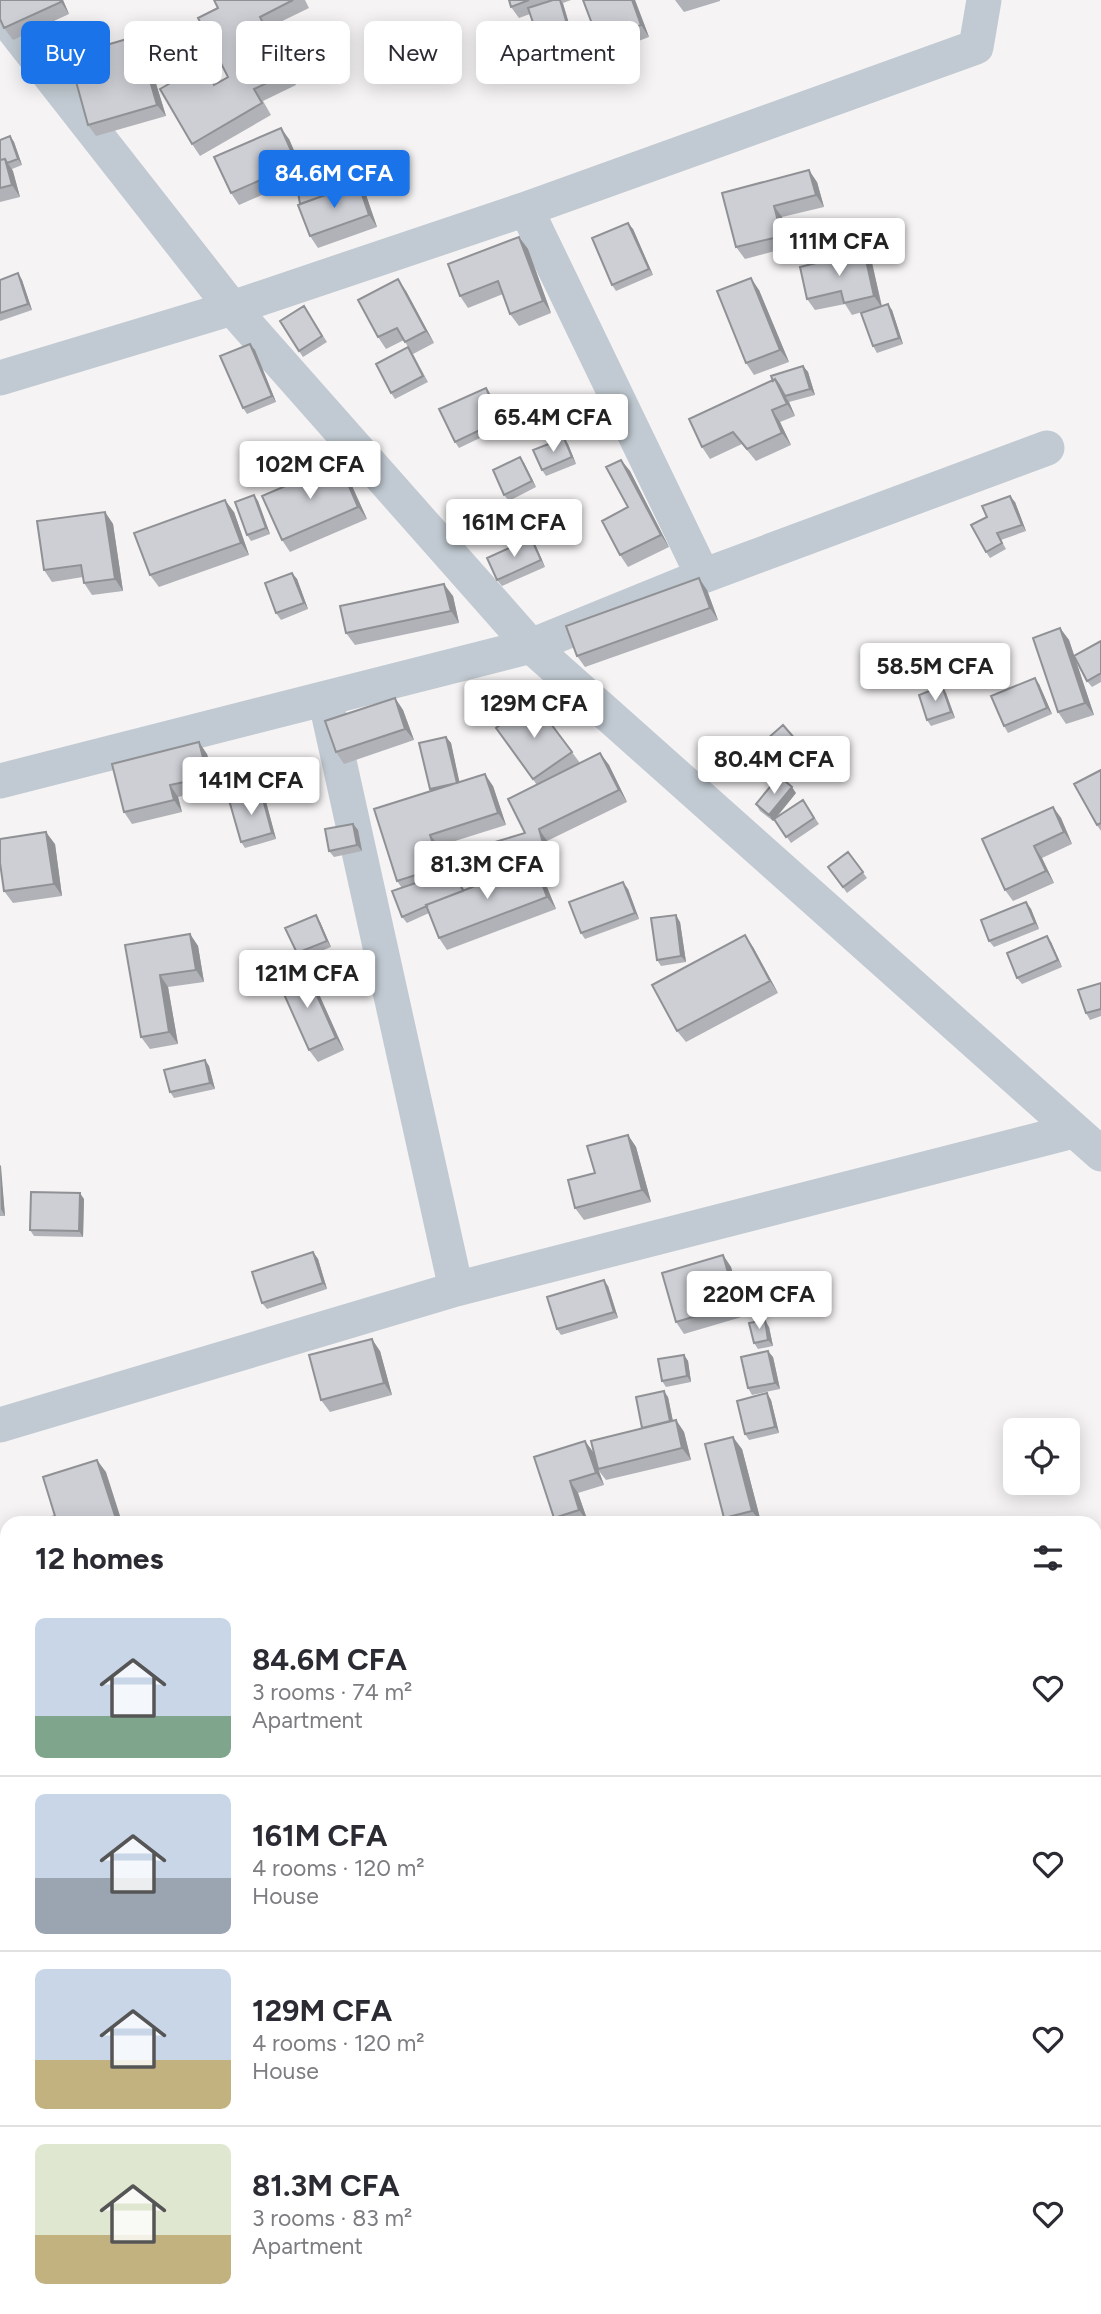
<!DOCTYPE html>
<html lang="en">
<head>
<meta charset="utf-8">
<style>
	body { margin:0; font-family:Figtree,sans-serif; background:#f7f7f7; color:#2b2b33; height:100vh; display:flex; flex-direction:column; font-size:26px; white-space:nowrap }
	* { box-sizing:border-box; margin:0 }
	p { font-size:23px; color:#7c7c81 }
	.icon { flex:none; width:38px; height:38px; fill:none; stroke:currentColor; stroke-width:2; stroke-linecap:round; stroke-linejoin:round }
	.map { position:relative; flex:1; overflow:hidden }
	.drawer { position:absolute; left:0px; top:1516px; width:1102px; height:800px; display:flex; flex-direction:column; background:#fff; border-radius:21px 21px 0 0; box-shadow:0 4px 18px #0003 }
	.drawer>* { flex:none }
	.guide { position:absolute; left:21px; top:21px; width:700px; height:63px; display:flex; gap:14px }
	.controls { position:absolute; left:1003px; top:1418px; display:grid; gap:14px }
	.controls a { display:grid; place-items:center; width:77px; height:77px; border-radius:10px; background:#fff; box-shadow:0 4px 18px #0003; font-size:35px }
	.price { position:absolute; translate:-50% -60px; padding:0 16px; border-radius:7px; background:#fff; color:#222; font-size:23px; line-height:46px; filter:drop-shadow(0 2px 4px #0008) }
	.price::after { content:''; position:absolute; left:50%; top:42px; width:21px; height:16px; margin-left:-10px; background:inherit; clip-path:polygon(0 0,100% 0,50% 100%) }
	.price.active { background:#1a73e8; color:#fff }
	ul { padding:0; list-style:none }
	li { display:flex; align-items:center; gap:21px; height:175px; padding:0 35px }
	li+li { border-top:2px solid #e1e1e2 }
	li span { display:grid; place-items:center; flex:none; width:196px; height:140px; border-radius:10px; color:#555 }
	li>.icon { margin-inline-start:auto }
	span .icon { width:84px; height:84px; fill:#fffc; stroke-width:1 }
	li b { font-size:30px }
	h2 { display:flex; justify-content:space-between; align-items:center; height:84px; padding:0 35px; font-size:30px }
	.tag { padding:0 24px; border-radius:10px; background:#fff; box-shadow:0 4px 18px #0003; font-size:24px; line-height:63px }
	.tag.active { background:#1a73e8; color:#fff }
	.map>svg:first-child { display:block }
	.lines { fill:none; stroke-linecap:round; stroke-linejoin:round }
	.street { stroke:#c1cad2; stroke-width:35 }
	.wall { fill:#b0b2b7 }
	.shaded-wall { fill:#909195 }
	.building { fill:#cdcfd5; stroke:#909195; stroke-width:2 }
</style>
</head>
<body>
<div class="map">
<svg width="1101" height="2314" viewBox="0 0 1101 2314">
	<rect width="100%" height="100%" fill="#f5f3f3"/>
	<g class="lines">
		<path class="street" d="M0,12L232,308L531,646L1101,1154
			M526,209L703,576
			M0,378L232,308L526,209L976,47L984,0
			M327,707L456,1289
			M0,781L531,646L703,576L1047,448
			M0,1425L456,1289L1073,1131
			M0,2074L7,2072
			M469,2308L473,2314"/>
	</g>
	<path class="wall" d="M63,0L69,14L13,40L4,28Z
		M214,0H305L309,8L268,28L296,85L263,101L271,115L200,156L192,144L215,84L228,77L218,8Z
		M509,0H571L563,3L573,37L543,46L539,40L530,14L519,18L511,7Z
		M635,0L649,37L607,53L599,42Z
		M675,0H720V1L684,12Z
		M145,48L166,116L96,136L88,125Z
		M10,136L14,142L22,165L12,169L20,197L0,202V140Z
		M289,139L305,176L239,205L231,193Z
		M817,182L824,207L782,217L790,247L745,259L736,247L722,193Z
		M336,191L366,195L377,227L318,248L310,236Z
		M633,229L653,275L616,291L612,285Z
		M519,237L528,249L551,313L519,326L510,314L503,294L468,308L460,296Z
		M864,251L872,263L882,306L892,310L903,344L877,353L873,346L862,312L852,315L845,304L815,310L807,299Z
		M18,273L22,280L32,310L0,321V280Z
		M759,290L789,362L754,375L746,363Z
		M406,291L434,343L413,354L428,382L395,399L391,393L408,347L404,340L386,349L378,337Z
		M304,306L327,342L303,357L299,351Z
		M250,344L255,350L276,402L247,414L243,408Z
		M803,366L808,372L815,395L789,402L795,416L780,422L791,445L756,461L742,444L710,459L702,447L773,381Z
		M486,388L490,394L505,426L459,448L455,442Z
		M568,444L576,464L546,476L542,470Z
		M621,460L630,471L669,547L628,567L620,555L628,507Z
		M339,463L347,475L367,519L290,552L282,540Z
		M524,463L536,487L509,501L504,495Z
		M254,495L258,501L270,534L251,541L247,535Z
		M1015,502L1026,531L1001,540L1006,549L990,558L986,552L987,517Z
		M105,512L113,524L123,591L92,595L84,583L83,577L52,582L44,570Z
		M234,512L249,555L159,587L150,575Z
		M531,538L535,544L545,567L502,586L497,580Z
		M292,573L297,579L308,609L281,620L276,613Z
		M707,590L718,620L585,667L577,656Z
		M453,596L459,623L355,645L346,633Z
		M1060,628L1069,640L1094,715L1066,724L1058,712Z
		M1101,641V682L1092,687L1087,681Z
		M1039,684L1052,714L1008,733L1004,726Z
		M942,686L946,693L955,718L931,726L927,720Z
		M395,698L403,710L414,740L344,764L336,752Z
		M533,700L580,763L600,753L609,765L627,802L547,841L555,869L541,873L556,909L447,950L439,938L429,913L407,923L402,917V888L397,881L431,791L430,789L446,737L451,743L459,782L493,786L506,825L439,846L446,869L456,872L464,890L478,885L474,879L525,833L537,785L496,728Z
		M758,747H802L806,753L781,776Z
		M207,754L216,788L178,797L182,812L132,824L124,812Z
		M1101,770V831L1097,825Z
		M261,792L265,798L276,839L245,848L241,842Z
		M796,793L777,817L803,800L819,824L791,843L775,820L773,821L760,811L756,804Z
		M1053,807L1061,818L1072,844L1042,858L1054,883L1013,901L1005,890Z
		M353,824L358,830L362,851L334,857L329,851Z
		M55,844L62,896L13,903L4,891Z
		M848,852L867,878L847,893L828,867Z
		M628,889L639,919L585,939L581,933Z
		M1026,902L1031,909L1039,929L994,947L989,941Z
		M320,922L331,947L301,959L297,953Z
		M680,922L686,962L661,966L657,960Z
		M190,934L198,946L204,982L168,987L178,1044L150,1049L141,1037L125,945Z
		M1051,942L1062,967L1022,984L1017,978Z
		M753,947L778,993L686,1042L677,1031Z
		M306,971L314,983L344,1050L318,1062L309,1050Z
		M1101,983V1016L1090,1020L1086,1013Z
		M205,1060L209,1066L215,1089L174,1098L170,1092Z
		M628,1135L636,1147L651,1202L584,1220L575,1208L595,1173Z
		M0,1165L5,1216H0Z
		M84,1199L83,1237L34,1236L30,1230Z
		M313,1252L318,1259L327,1289L267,1309L262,1303Z
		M723,1255L731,1267L745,1316L684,1334L676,1322Z
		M608,1286L618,1318L561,1335L557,1329Z
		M769,1327L773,1346L758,1349L754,1343Z
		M380,1351L392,1395L330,1412L321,1400Z
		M684,1355L688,1361L691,1382L666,1387L662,1381Z
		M773,1357L780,1389L752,1395L748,1388Z
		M767,1393L771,1400L779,1433L749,1440L745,1434Z
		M668,1397L673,1421L676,1420L684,1432L691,1460L606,1480L599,1471L604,1485L578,1493L588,1522H557L554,1518L585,1441L593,1452L642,1428Z
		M742,1449L761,1522H728L724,1518Z
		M0,1577H7V1654H3L0,1650Z
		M308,2308H370L356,2314H311Z
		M397,2308H427L430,2314H399Z"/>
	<path class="shaded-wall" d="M60,0H63L69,14L61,2Z
		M560,0L563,4L573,37L569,31Z
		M632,0H635L649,37L641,25Z
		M260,17L268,28L296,85L288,73Z
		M137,36L145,48L166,116L157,105Z
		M281,128L289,139L305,176L297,164Z
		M10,136L14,142L22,165L18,159Z
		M5,159L13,171L20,197L12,185Z
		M809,170L817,182L824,207L816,195Z
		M358,183L366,195L377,227L369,215Z
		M774,206L782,217L790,247L782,236Z
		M628,223L633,229L653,275L649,269Z
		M519,237L528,249L551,313L543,301Z
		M864,251L872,263L882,308L874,296Z
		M18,273L22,280L32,310L28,304Z
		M751,278L759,290L789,362L780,350Z
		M398,279L406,291L434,343L426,331Z
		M888,304L892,310L903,344L899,338Z
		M250,344L255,350L276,402L272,396Z
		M803,366L808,372L815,395L810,389Z
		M775,379L784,391L785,396L789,402L795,416L787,404Z
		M486,388L490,394L505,426L501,420Z
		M772,410L780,422L791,445L782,433Z
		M564,438L568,444L576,464L572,457Z
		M520,457L524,463L536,487L532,481Z
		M621,460L630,471L669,547L661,535Z
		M339,463L347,475L367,519L358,507Z
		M254,495L258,501L270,534L266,528Z
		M1010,496L1015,502L1026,531L1022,525Z
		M225,500L234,512L249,555L241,543Z
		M105,512L113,524L123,591L115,579Z
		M531,538L535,544L545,567L541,560Z
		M292,573L297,579L308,609L304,603Z
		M699,578L707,590L718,620L710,608Z
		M444,584L453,596L459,623L451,611Z
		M1060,628L1069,640L1094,715L1085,703Z
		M1035,678L1039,684L1052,714L1047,708Z
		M942,686L946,693L955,718L951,712Z
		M395,698L403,710L414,740L405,729Z
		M446,737L451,743L461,789L457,783Z
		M199,742L207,754L216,788L208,777Z
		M600,753L609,765L627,802L619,790Z
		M485,774L493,786L506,825L498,813Z
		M170,785L178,797L182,812L174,800Z
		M792,787L796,793L773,821L769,815Z
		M261,792L265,798L276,839L272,833Z
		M1053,807L1061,818L1072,844L1064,832Z
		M353,824L358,830L362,851L357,845Z
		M539,829L547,841L555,869L547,857Z
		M46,832L55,844L62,896L54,884Z
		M430,835L439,846L449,879L441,867Z
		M1034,846L1042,858L1054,883L1046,871Z
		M534,863L542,875L556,909L547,897Z
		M452,866L456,872L467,897L463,891Z
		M623,882L628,889L639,919L635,913Z
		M1026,902L1031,909L1039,929L1035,923Z
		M316,915L320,922L331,947L327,941Z
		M676,915L680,922L686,962L681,956Z
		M190,934L198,946L204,982L196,970Z
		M745,935L753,947L778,993L770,981Z
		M1047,936L1051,942L1062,967L1058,960Z
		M306,971L314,983L344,1050L336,1038Z
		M160,975L168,987L178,1044L169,1032Z
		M205,1060L209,1066L215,1089L210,1083Z
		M628,1135L636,1147L651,1202L642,1190Z
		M0,1165L1,1166L5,1216L1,1209Z
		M80,1193L84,1199L83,1237L79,1231Z
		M313,1252L318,1259L327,1289L323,1283Z
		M723,1255L731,1267L745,1316L737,1304Z
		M604,1280L608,1286L618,1318L614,1312Z
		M765,1320L769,1327L773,1346L768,1340Z
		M372,1339L380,1351L392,1395L384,1383Z
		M768,1351L773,1357L780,1389L775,1383Z
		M684,1355L688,1361L691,1382L687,1376Z
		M664,1391L668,1397L675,1432L671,1426Z
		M767,1393L771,1400L779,1433L775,1427Z
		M676,1420L684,1432L691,1460L682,1448Z
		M733,1437L742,1449L761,1522L752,1511Z
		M585,1441L593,1452L598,1469L604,1485L596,1473Z
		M97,1460L106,1472L122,1522H117Z
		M570,1481L578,1493L588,1522L579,1510Z
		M139,2308H142L143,2314H140Z
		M231,2308H236L238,2314H234Z"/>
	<path class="building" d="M0,0H60L61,2L4,28L0,19Z
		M214,0H293L260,17L288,73L254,89L262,103L192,144L160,89L202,65L214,85L228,77L198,18L218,8Z
		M509,0H529L511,7Z
		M553,0H560L569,31L539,40L528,8Z
		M583,0H632L641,25L599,42Z
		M137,36L157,105L88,125L69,56Z
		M281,128L297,164L231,193L214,157Z
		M10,136L18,159L7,163L5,159L0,160V140Z
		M5,159L12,185L0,188V160Z
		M809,170L816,195L774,206L782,236L736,247L722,193Z
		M358,183L369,215L310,236L298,205Z
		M333,187L334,192L300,204L298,192Z
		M628,223L649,269L612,285L592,238Z
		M519,237L543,301L510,314L498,281L460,296L448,264Z
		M864,251L874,296L844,303L841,291L807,299L800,267Z
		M18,273L28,304L0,313V280Z
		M751,278L780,350L746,363L717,291Z
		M398,279L426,331L405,342L397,328L378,337L358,300Z
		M888,304L899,338L873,346L861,313Z
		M304,306L322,336L299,351L280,321Z
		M250,344L272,396L243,408L220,356Z
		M408,347L423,376L391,393L376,364Z
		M803,366L810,389L785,396L779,385L775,379L773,381L771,376Z
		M775,379L787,404L772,410L782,433L747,449L733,432L702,447L689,419Z
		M486,388L501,420L455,442L439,409Z
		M564,438L572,457L542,470L533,450Z
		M520,457L532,481L504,495L493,470Z
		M621,460L661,535L620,555L602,521L628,507L606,467Z
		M339,463L358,507L282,540L262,496Z
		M254,495L266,528L247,535L235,502Z
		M1010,496L1022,525L997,533L1002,543L986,552L971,525L987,517L982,506Z
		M225,500L241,543L150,575L134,533Z
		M105,512L115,579L84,583L81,565L44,570L37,521Z
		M531,538L541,560L497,580L487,558Z
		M292,573L304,603L276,613L265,583Z
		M699,578L710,608L577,656L566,626Z
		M444,584L451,611L346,633L340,606Z
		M1060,628L1085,703L1058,712L1033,638Z
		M1101,641V673L1087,681L1074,656Z
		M1035,678L1047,708L1004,726L991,696Z
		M942,686L951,712L927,720L919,695Z
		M395,698L405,729L336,752L325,721Z
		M533,700L572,752L533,779L496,728Z
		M783,725L802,747L777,769L758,747Z
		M446,737L457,783L430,789L419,743Z
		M199,742L208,777L170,785L174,800L124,812L112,764Z
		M600,753L619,790L539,829L547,857L474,879L465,851L525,833L508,799Z
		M1101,770V823L1097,825L1074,784Z
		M485,774L498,813L430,835L441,867L397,881L374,809Z
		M779,776L792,787L769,815L756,804Z
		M261,792L272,833L241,842L229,800Z
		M803,800L814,818L786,837L774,819Z
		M1053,807L1064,832L1034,846L1046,871L1005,890L982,839Z
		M353,824L357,845L329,851L325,829Z
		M46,832L54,884L4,891L0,863V839Z
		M848,852L863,872L843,887L828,867Z
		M534,863L547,897L439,938L426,905Z
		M452,866L463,891L426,905L427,906L402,917L392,891L445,873L444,869Z
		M623,882L635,913L581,933L569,902Z
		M1026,902L1035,923L989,941L981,920Z
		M316,915L327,941L297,953L285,928Z
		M676,915L681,956L657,960L651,918Z
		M190,934L196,970L160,975L169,1032L141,1037L125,945Z
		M745,935L770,981L677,1031L652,985Z
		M1047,936L1058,960L1017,978L1007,953Z
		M306,971L336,1038L309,1050L279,983Z
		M1101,983V1009L1086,1013L1078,990Z
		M205,1060L210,1083L170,1092L164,1070Z
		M628,1135L642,1190L575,1208L568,1180L595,1173L587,1146Z
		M31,1192L80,1193L79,1231L30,1230Z
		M313,1252L323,1283L262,1303L252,1272Z
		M723,1255L737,1304L676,1322L662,1273Z
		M604,1280L614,1312L557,1329L547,1297Z
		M765,1320L768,1340L754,1343L749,1323Z
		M372,1339L384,1383L321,1400L309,1355Z
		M768,1351L775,1383L748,1388L741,1357Z
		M684,1355L687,1376L662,1381L658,1359Z
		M664,1391L670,1421L642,1428L636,1397Z
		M767,1393L775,1427L745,1434L737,1401Z
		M676,1420L682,1448L598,1469L591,1441Z
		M733,1437L752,1511L724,1518L705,1444Z
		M585,1441L596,1473L570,1481L579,1510L554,1518L534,1457Z
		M97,1460L117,1522H42L41,1520L55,1516L43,1477Z
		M0,1577H7V1643H0Z
		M113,2308H139L140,2314H113Z
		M157,2308H231L232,2312L224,2314H159Z
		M308,2308H333L320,2314H311Z
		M397,2308H407L398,2312Z"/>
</svg>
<div class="controls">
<a><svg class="icon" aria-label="locate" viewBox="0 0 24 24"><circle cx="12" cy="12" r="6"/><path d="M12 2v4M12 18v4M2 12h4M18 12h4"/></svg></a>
</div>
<b class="price active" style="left:334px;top:210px">84.6M CFA</b>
<b class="price" style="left:839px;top:278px">111M CFA</b>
<b class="price" style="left:553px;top:454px">65.4M CFA</b>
<b class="price" style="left:310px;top:501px">102M CFA</b>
<b class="price" style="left:514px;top:559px">161M CFA</b>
<b class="price" style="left:935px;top:703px">58.5M CFA</b>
<b class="price" style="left:534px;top:740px">129M CFA</b>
<b class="price" style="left:774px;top:796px">80.4M CFA</b>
<b class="price" style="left:251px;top:817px">141M CFA</b>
<b class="price" style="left:487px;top:901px">81.3M CFA</b>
<b class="price" style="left:307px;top:1010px">121M CFA</b>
<b class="price" style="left:759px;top:1331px">220M CFA</b>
<div class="guide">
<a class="tag active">Buy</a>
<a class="tag">Rent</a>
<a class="tag">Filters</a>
<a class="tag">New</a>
<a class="tag">Apartment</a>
</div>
<section class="drawer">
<h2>12 homes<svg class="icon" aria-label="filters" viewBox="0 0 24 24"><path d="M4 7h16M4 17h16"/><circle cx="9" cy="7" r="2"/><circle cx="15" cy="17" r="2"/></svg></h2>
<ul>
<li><span style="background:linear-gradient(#c9d6e8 70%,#7fa58c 0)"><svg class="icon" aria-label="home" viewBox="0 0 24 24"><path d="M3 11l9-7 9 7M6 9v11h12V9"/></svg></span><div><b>84.6M CFA</b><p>3 rooms · 74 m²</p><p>Apartment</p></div><svg class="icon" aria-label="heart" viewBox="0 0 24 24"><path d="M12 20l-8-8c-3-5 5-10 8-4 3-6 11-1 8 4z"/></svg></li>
<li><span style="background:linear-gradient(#c9d6e8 60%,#9aa5b1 0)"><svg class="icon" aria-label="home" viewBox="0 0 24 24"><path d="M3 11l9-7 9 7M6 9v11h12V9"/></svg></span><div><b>161M CFA</b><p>4 rooms · 120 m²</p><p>House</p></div><svg class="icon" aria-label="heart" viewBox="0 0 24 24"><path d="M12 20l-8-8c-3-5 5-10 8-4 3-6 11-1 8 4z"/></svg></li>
<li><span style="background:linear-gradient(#c9d6e8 65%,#c2b280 0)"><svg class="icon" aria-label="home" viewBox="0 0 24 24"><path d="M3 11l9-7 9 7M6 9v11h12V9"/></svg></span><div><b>129M CFA</b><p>4 rooms · 120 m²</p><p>House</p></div><svg class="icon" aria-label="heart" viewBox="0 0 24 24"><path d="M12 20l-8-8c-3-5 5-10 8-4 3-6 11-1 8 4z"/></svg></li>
<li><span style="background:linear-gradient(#dfe7d0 65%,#c2b280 0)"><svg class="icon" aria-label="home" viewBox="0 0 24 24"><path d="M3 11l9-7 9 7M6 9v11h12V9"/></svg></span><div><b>81.3M CFA</b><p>3 rooms · 83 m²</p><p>Apartment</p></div><svg class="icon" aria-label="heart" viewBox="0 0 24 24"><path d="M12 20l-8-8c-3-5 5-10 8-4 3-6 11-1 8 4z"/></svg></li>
</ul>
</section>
</div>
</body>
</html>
